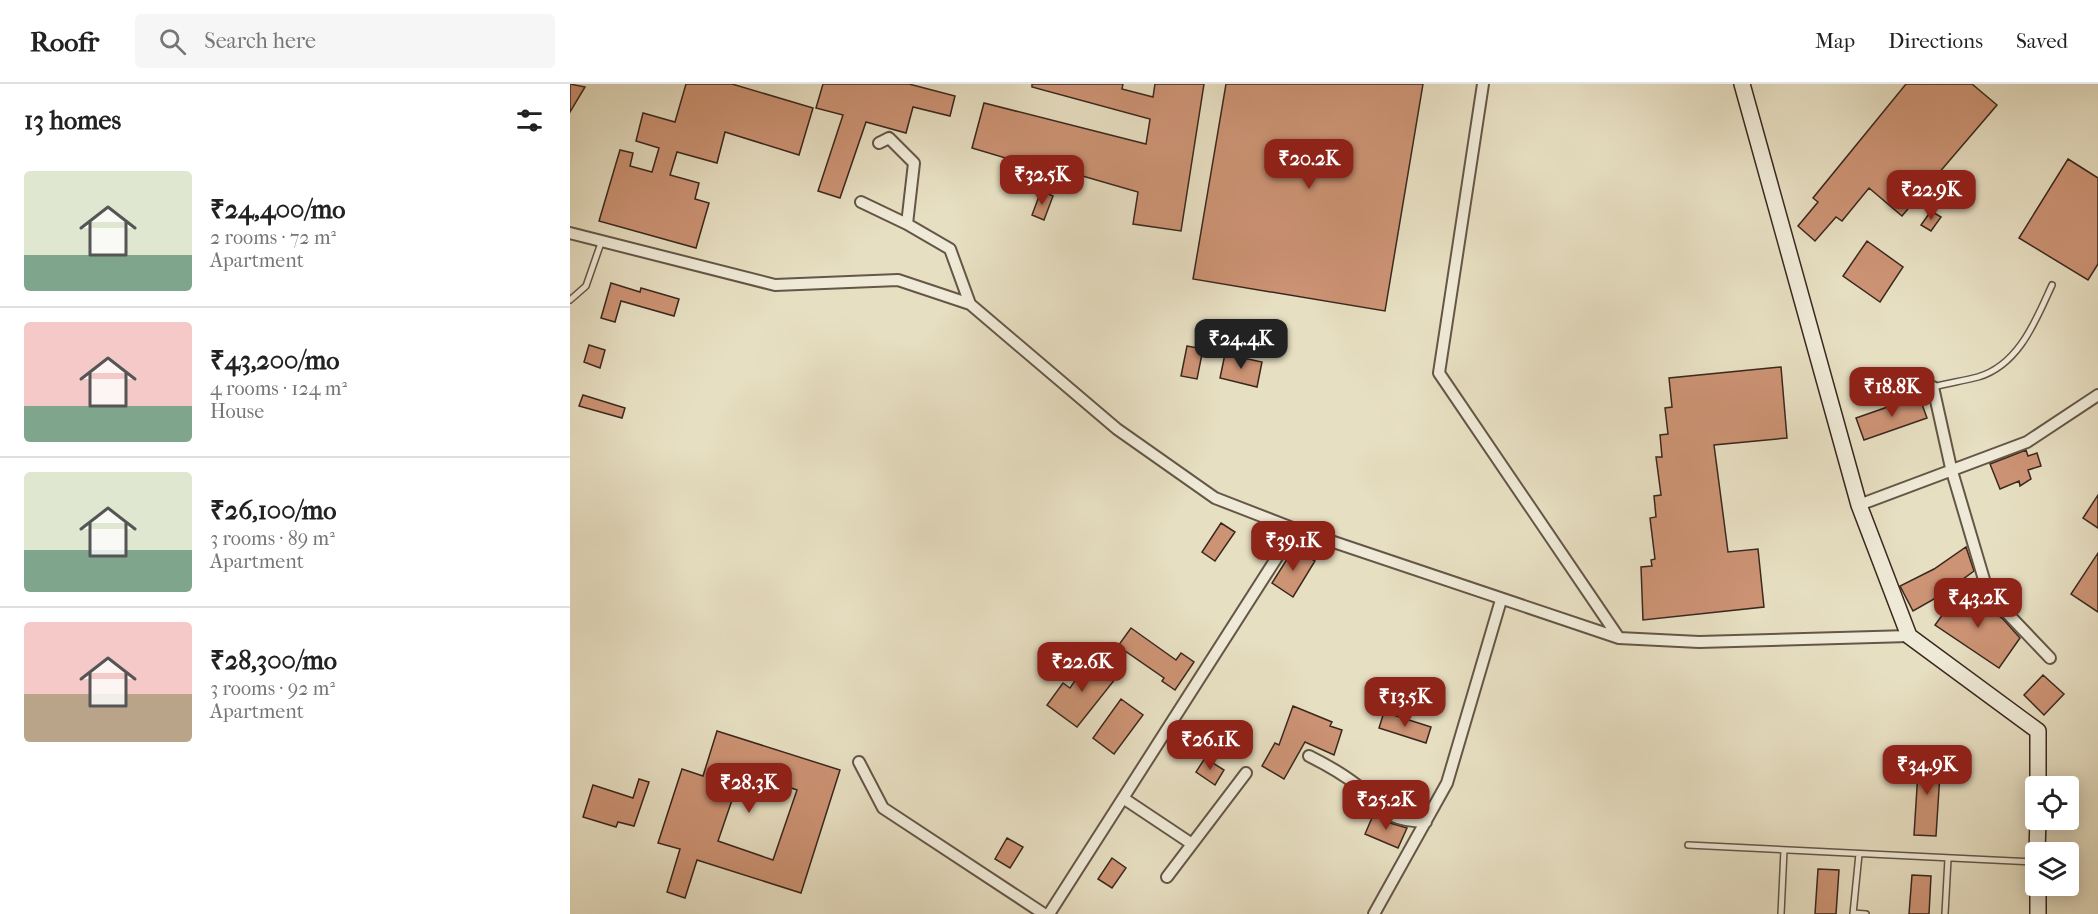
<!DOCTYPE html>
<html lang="en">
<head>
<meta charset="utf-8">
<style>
	body { margin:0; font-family:"IM FELL French Canon",serif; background:#f6f6f6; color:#222; height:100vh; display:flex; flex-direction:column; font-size:22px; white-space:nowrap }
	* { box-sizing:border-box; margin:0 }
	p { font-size:20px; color:#767676 }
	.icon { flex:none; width:33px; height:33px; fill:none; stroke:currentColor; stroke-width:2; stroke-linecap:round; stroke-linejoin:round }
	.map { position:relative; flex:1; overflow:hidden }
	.sheet { display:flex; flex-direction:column; background:#fff; width:570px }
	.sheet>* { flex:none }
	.fabs { position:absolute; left:1455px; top:692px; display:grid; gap:12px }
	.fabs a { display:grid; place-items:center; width:54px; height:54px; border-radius:6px; background:#fff; box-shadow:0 3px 15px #0003; font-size:30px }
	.price { position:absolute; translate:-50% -51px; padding:0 14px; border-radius:12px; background:#8f2418; color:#fff; font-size:20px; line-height:39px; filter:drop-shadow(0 2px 3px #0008) }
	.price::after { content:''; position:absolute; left:50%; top:36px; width:18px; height:14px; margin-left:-9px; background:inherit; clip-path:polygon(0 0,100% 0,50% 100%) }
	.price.current { background:#222; color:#fff }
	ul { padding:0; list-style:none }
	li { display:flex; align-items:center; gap:18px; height:150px; padding:0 24px }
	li+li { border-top:2px solid #e0e0e0 }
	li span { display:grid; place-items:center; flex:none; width:168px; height:120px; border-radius:6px; color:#555 }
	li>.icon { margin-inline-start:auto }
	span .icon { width:72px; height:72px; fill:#fffc; stroke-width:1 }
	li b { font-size:26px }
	h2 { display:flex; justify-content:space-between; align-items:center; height:72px; padding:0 24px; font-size:26px }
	header { display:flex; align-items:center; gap:36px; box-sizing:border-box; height:84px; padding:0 30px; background:#fff; border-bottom:2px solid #e0e0e0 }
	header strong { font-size:28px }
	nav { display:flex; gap:33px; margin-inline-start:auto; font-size:21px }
	.search { width:420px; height:54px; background:#f6f6f6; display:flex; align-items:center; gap:15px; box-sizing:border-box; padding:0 21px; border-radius:6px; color:#767676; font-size:22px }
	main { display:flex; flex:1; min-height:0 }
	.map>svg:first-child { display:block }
	.building { fill:#cc9374; stroke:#3a281e; stroke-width:1.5; fill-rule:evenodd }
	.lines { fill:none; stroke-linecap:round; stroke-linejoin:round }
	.lane-casing { stroke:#655647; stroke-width:8 }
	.street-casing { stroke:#655647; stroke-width:14 }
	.secondary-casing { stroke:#3a281e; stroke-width:18 }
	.lane { stroke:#efead7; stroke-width:5 }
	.street { stroke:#efead7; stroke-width:10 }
	.secondary { stroke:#efead7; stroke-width:15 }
</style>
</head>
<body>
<header>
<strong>Roofr</strong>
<div class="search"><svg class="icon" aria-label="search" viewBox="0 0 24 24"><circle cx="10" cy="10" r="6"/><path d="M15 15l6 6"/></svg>Search here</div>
<nav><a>Map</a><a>Directions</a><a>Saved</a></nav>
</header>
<main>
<section class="sheet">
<h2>13 homes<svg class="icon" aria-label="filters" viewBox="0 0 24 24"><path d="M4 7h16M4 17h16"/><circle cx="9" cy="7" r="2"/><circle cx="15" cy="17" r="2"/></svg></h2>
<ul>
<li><span style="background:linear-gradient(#dfe7d0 70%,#7fa58c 0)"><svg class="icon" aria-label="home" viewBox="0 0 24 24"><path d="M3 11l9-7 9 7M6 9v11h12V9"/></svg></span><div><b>₹24,400/mo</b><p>2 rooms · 72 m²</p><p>Apartment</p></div></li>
<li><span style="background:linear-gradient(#f6c9c9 70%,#7fa58c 0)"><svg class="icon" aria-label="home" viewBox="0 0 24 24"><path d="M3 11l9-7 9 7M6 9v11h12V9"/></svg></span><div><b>₹43,200/mo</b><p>4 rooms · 124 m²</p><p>House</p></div></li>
<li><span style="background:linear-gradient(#dfe7d0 65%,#7fa58c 0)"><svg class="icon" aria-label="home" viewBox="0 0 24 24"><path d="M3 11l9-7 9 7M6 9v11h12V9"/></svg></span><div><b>₹26,100/mo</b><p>3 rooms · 89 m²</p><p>Apartment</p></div></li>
<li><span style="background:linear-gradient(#f6c9c9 60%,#b9a48a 0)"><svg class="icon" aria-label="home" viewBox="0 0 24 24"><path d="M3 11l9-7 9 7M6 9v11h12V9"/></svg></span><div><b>₹28,300/mo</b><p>3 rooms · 92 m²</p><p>Apartment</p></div></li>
</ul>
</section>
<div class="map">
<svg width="1528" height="830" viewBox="0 0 1528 830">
	<rect width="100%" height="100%" fill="#e7dfc2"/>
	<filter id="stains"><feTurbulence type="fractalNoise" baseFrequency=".00333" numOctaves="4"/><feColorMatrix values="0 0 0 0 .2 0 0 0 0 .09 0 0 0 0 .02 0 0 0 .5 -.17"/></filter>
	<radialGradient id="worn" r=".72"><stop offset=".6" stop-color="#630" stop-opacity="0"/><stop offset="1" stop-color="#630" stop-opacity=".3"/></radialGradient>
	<path class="building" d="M0,0L15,3L0,28Z
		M116,0H162L243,24L229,71L155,48L147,79L107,68L100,91L129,99L125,115L139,119L126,164L29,137L50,66L63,69L60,82L82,88L89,64L66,57L73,29L105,38Z
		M253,0H339L385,12L380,32L343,23L336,49L296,38L270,114L248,107L273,31L246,24Z
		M462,0H553L552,5L583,13L585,0H634L611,147L563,140L568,108L509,91L472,85L402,64L414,19L576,60L580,35L462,3Z
		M656,0H853L815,227L623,195Z
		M1336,0H1402L1427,21L1332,132L1299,104L1272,137L1266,133L1245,157L1228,142L1248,118L1243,114Z
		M1498,75L1528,94V180L1518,196L1449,154Z
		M471,107L483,112L474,136L462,131Z
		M1361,127L1371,133L1361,147L1351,141Z
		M1297,157L1333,183L1310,218L1273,192Z
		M41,199L70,208L71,204L109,215L104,232L51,217L45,238L31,234Z
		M19,261L35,266L30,284L14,278Z
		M617,262L633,265L627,295L611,292Z
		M655,270L692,278L687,303L650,294Z
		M1211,283L1217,354L1144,361L1158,468L1188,465L1194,523L1073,536L1071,483L1082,482L1081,476L1085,475L1080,434L1086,433L1084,412L1091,411L1086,373H1092L1090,351L1098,350L1095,324L1102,323L1099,294Z
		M13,311L55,324L52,334L9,322Z
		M1349,312L1357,334L1294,356L1286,334Z
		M1456,366L1458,372L1467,369L1471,382L1458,386L1461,395L1450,402L1449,397L1430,405L1420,380Z
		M1528,411V444L1513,434Z
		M651,439L665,448L645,477L632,468Z
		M1396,463L1404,487L1385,501L1387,502L1343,527L1330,502L1364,485Z
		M724,464L745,477L723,513L702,499Z
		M1528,469V528L1501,510Z
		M1391,505L1433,535L1450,554L1429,584L1365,541Z
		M561,544L606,576L611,569L624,578L605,606L592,597L594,594L548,562Z
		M520,575L546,594L507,643L477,621L493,599L500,604Z
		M1473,591L1494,610L1474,631L1454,611Z
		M551,615L573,631L544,670L523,654Z
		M723,622L762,638L760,642L772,646L764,671L735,658L714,695L692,682L705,659L709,661Z
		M814,628L861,643L856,659L809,644Z
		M147,647L270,686L231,809L127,776L115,814L97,808L110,765L88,759L112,685L133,692ZM172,687L227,706L203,776L148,757Z
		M1349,672L1371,674L1366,752L1344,751Z
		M635,674L654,686L645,701L626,688Z
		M69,695L79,698L64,742L48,738L46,743L13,733L23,701L63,714Z
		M804,729L820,739L837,744L828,764L795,750Z
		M437,754L453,763L440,784L425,775Z
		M542,774L556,784L542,804L528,795Z
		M1248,785L1269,786L1266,830H1245Z
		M1342,791L1361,792L1359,830H1339Z"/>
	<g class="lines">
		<defs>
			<path id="lane" d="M0,216L16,202L31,159
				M1363,303C1378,299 1393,297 1408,293C1449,281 1466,236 1482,201
				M1118,761L1466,778
				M1283,829L1296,830
				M1211,830L1214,766
				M1283,830L1289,770
				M1375,830L1378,775"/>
			<path id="street" d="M913,0L869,289L1049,554
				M309,59L319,54L344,79L337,140
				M291,118L337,140L380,165L400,220
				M0,149L205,201L328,196L400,220L547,345L645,414L725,445L1049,554L1129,558L1339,552
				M1363,303L1381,384L1418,509L1480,574
				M1289,421L1457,358L1528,311
				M739,672C757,681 772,689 788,702C817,726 812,736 856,738
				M289,678L313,724L474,830
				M553,714L622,760
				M597,793L676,689
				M479,830L725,445
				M804,830L877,699L931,516"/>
			<path id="secondary" d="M1172,0L1289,421L1339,552L1468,647V702
				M1467,768L1468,735
				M1468,801V830"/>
		</defs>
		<use href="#lane" class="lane-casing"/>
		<use href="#street" class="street-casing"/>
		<use href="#secondary" class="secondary-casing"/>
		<use href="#lane" class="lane"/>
		<use href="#street" class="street"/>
		<use href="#secondary" class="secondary"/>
	</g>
	<rect width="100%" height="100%" filter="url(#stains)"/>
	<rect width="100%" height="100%" fill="url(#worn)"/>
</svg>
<div class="fabs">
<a><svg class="icon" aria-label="locate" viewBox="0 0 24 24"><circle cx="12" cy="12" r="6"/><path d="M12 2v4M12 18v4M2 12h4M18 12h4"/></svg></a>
<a><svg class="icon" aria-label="layers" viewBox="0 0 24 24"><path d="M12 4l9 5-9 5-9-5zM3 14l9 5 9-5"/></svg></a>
</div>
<b class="price" style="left:739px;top:106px">₹20.2K</b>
<b class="price" style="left:472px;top:122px">₹32.5K</b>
<b class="price" style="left:1361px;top:137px">₹22.9K</b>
<b class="price current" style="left:671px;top:286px">₹24.4K</b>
<b class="price" style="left:1322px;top:334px">₹18.8K</b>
<b class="price" style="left:723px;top:488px">₹39.1K</b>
<b class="price" style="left:1408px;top:545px">₹43.2K</b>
<b class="price" style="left:512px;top:609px">₹22.6K</b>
<b class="price" style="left:835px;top:644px">₹13.5K</b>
<b class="price" style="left:640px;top:687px">₹26.1K</b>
<b class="price" style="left:1357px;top:712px">₹34.9K</b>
<b class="price" style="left:179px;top:730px">₹28.3K</b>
<b class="price" style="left:816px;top:747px">₹25.2K</b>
</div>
</main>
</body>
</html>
